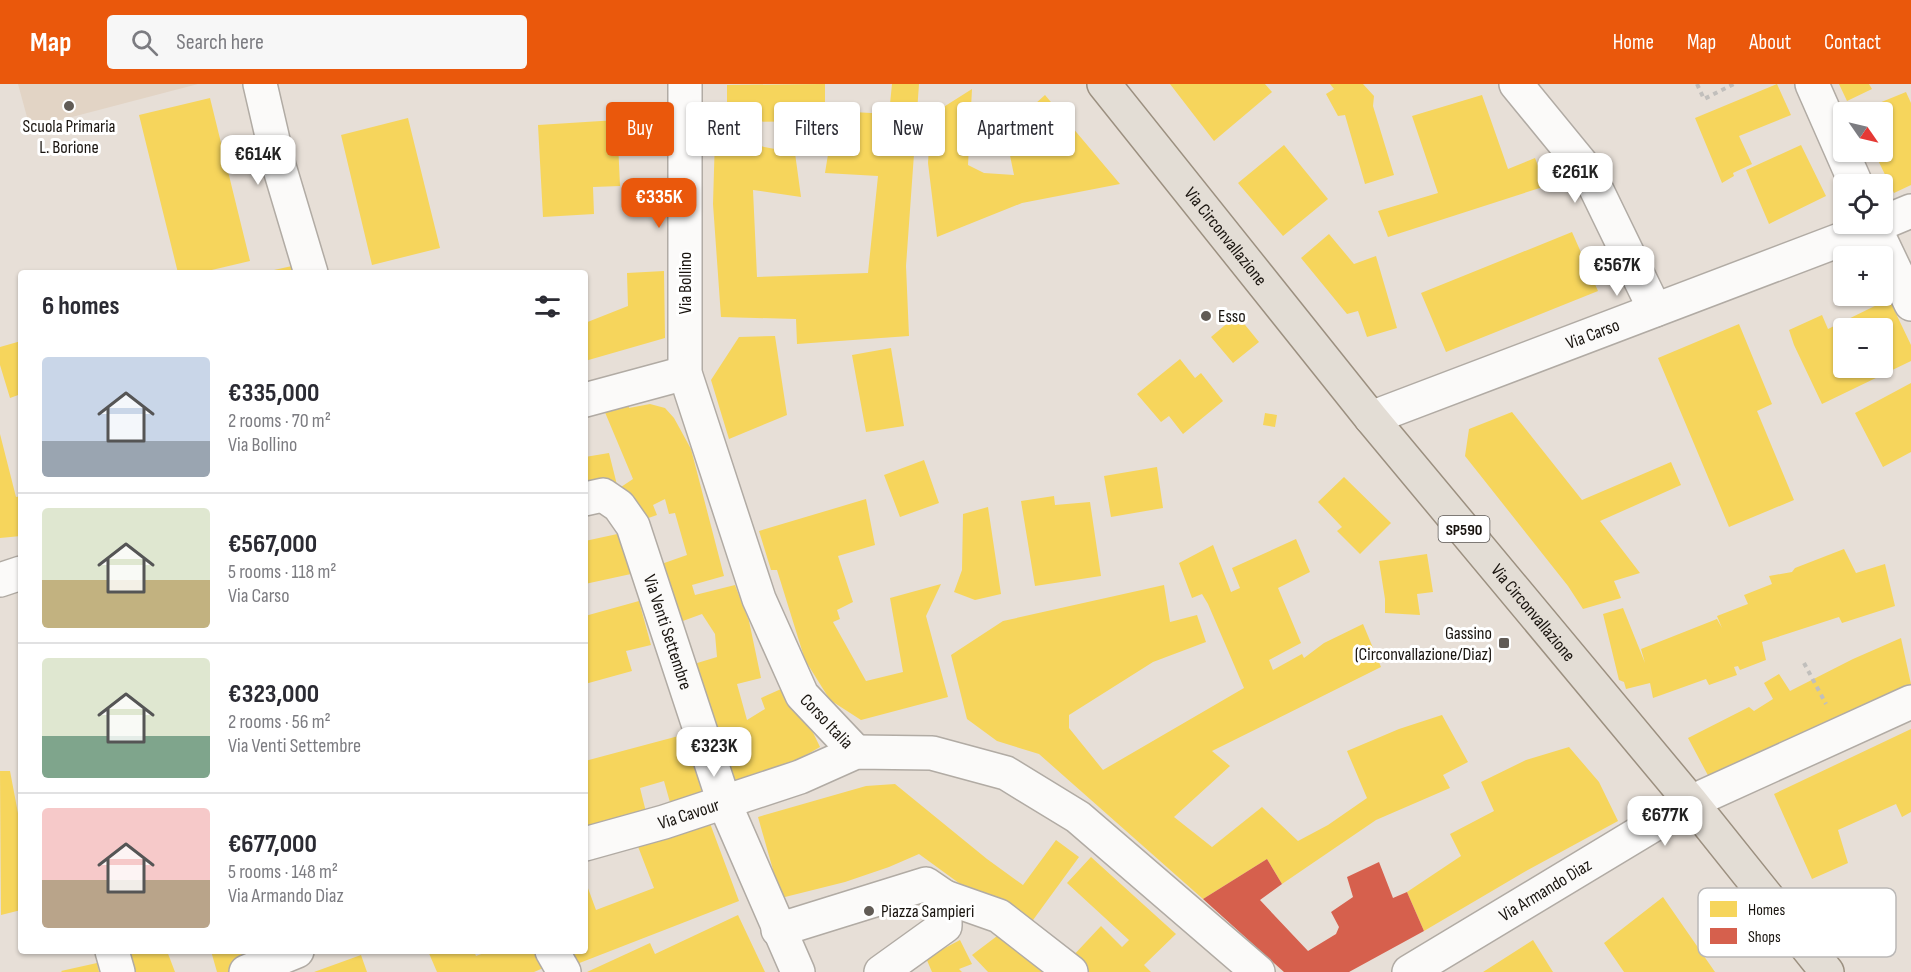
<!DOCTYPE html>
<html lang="en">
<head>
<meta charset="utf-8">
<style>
	body { margin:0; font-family:"Sofia Sans Condensed",sans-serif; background:#f7f7f7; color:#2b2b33; height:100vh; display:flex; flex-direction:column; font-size:22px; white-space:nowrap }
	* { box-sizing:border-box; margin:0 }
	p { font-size:20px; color:#7c7c81 }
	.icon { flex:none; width:33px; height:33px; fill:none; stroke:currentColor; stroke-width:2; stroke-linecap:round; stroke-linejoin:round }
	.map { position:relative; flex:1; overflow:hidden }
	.details { position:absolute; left:18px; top:186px; width:570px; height:684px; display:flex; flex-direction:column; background:#fff; border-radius:6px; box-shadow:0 2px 4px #0004 }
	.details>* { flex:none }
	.top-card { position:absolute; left:606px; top:18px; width:570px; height:54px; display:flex; gap:12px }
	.needle { width:39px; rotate:124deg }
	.fabs { position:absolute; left:1833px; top:18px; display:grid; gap:12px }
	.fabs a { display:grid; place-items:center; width:60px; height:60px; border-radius:6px; background:#fff; box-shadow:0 2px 4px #0004; font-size:30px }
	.price { position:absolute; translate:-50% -51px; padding:0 14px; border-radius:12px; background:#fff; color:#222; font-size:20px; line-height:39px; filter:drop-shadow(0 2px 3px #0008) }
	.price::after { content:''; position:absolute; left:50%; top:36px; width:18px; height:14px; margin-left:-9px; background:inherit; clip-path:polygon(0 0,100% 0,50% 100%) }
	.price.on { background:#ea580c; color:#fff }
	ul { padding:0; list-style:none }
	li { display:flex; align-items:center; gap:18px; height:150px; padding:0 24px }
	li+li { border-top:2px solid #e1e1e2 }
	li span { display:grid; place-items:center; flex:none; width:168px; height:120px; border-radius:6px; color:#555 }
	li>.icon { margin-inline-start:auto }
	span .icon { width:72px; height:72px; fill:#fffc; stroke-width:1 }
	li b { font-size:26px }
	h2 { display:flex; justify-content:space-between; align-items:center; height:72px; padding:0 24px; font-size:26px }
	.chip { padding:0 21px; border-radius:6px; background:#fff; box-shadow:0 2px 4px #0004; font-size:21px; line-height:54px }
	.chip.on { background:#ea580c; color:#fff }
	header { display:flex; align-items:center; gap:36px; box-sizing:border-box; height:84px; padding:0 30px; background:#ea580c; color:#fff }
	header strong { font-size:28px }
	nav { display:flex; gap:33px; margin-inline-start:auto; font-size:21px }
	.search { width:420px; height:54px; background:#f7f7f7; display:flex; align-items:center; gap:15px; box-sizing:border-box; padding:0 21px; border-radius:6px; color:#7c7c81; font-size:22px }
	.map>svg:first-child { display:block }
	.built { fill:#e2d4c5 }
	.homes { fill:#f6d55c; fill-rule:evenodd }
	.shops { fill:#d6604d }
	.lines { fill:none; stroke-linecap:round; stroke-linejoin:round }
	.street-casing { stroke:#b1aba4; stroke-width:36 }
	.primary-casing { stroke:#9c9080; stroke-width:36 }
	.path { stroke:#c1bfbc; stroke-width:4; stroke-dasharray:4.5 4.5; stroke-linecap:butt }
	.street { stroke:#fbfaf9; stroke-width:33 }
	.primary { stroke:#e3ddd5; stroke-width:33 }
	.poi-dot { fill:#615b55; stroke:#fff; stroke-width:2 }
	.labels { text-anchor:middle; stroke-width:6; stroke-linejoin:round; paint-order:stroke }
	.shield { fill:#fff; stroke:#5e5a57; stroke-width:1.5 }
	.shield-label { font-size:16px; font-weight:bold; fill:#19140f }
	.poi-label { font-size:18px; fill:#19140f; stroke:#fff; text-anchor:start }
	.street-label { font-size:18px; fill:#19140f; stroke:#fff }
	.key { fill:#fff; stroke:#bab8b7; stroke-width:1.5 }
	.key-label { font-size:16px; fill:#19140f }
</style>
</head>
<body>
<header>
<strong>Map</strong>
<div class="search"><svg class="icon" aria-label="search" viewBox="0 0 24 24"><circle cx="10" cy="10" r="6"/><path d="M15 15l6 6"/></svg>Search here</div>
<nav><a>Home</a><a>Map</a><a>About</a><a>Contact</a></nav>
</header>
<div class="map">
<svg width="1911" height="888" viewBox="0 0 1911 888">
	<rect width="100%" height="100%" fill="#e7dfd7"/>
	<path class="built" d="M18,0H198L30,44Z"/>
	<path class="homes" d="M825,0V37L727,38V1Z
		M892,0H919L906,182L909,252L797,260L796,235L721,233L713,120L715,53L795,69L801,113L753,106L757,193L868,189L878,92L825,89L835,27L889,30Z
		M1170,0H1265L1272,8L1214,57Z
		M1330,0H1363L1374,12L1373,22L1394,91L1365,100L1345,31L1338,32L1326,10L1334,5Z
		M1777,0L1791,31L1739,52L1752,80L1733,89L1734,92L1722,99L1695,34Z
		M1839,0H1869L1872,5L1847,17Z
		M972,5L968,81L984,89L1014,91L1005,47L1045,11L1120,100L1022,119L937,153L928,79L931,31Z
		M1906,8L1911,19V101L1894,109L1874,68H1882V28H1857Z
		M1482,11L1508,85L1535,74L1546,102L1388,153L1378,127L1438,109L1412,32Z
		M210,14L250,177L199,189H178L139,31Z
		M408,34L440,164L372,181L341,51Z
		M617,36L620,102L593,103L594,130L543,133L538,41Z
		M1284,61L1328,115L1283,152L1238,99Z
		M1801,61L1826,112L1769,140L1746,86Z
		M1572,148L1598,207L1446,268L1421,209Z
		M1329,150L1354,180L1376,172L1397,244L1367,253L1358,227L1347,230L1301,174Z
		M292,182L294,189H266L265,188Z
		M664,187L665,254L585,277V239L628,222L627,189Z
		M1889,215L1911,261V277L1822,320L1794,261L1789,246L1822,231L1828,245ZM1844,244H1882V284H1844Z
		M1237,231L1259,258L1233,279L1211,253Z
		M1739,240L1772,320L1757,327L1794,416L1729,443L1658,274Z
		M775,252L787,331L729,355L711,296L739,253Z
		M21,257V310L10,314L0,281V263Z
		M891,264L904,342L866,348L852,271Z
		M1180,275L1195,294L1201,289L1223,317L1183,350L1169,332L1161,338L1137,310Z
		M1911,299V368L1883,383L1855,329Z
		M629,318V324L650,320L665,324L674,334L691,365L724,492L692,501L695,511L735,501L749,537L761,594L737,600L747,636L765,625L761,614L790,601L820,663L753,702L725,710L684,583L717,573L715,550L702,530L669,542L650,484L687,471L675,429L669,430L665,415L653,421L657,431L634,439L618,405L633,395L604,326Z
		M1512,328L1582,416L1671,378L1681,401L1600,437L1640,489L1614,497L1621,514L1583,525L1568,502L1465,372L1469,345Z
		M1265,329L1277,331L1275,343L1263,341Z
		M0,350L16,413L21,412V452L0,454Z
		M609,369L618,405L585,411V373Z
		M924,376L939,419L900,433L884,391Z
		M1157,383L1163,424L1111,433L1104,392Z
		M1344,393L1391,439L1360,470L1337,447L1342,443L1318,418Z
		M1054,412L1055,421L1090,418L1101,492L1035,502L1021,417Z
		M866,415L875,461L838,472L853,518L837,526L840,535L833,538L866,597L903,588L890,514L941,500L926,532L948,613L861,636L830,616L805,576L777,486H771L759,447Z
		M988,423L1001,510L975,516L954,508L962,486L963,430Z
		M622,449L631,490L585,500V457Z
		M1296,455L1310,488L1278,504L1301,559L1269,576L1273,586L1302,570L1304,574L1324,559L1363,540L1381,583L1212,667L1230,682L1174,733L1212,763L1262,723L1298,757L1328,741L1367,714L1347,667L1399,645L1442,631L1468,678L1443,691L1450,704L1376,736L1282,800L1267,775L1203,815L1039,670L997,657L967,635L951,571L1003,537L1164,501L1170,538L1197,531L1206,558L1153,578L1069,631V644L1103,686L1244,604L1208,520L1202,510L1192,514L1179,479L1213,461L1231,508L1240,504L1232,484Z
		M1844,465L1856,489L1885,480L1895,522L1842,539L1839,533L1762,558L1766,576L1740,586L1738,582L1734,583L1737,591L1709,601L1706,595L1653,614L1650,599L1626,605L1624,598L1619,596L1603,530L1623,524L1645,579L1641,565L1717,535L1722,544L1717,532L1748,520L1744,511L1772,500L1769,492L1792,488L1795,484Z
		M1427,470L1433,508L1417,510L1420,531L1385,529V515L1379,477Z
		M639,517L651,561L626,567L632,587L585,600V532Z
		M1901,554L1911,600L1810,646L1711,697L1688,654L1749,623L1754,627L1773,615L1764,599L1779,590L1790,607L1853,575Z
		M1911,645V728L1902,733L1896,720L1838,746L1848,779L1812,795L1774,710Z
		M686,650L705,720L673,729L664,697L640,704L648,736L585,755V677Z
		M1569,663L1599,698L1618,737L1526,787L1424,847L1407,808L1461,772L1450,750L1494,727L1481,698L1526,676Z
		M0,687H10L21,745V826L1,831Z
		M895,700L987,775L1023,801L1056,756L1079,773L1025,847L919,770L889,783L845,798L781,814L758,733L866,702Z
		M708,734L739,817L564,885L557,867H585V796L596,826L654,804L637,760Z
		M1091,773L1176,850L1144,881L1151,888H1086L1071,874L1101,842L1122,863L1129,856L1067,799Z
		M1663,813L1715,888H1624L1604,859Z
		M738,831L765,888H587L650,859L655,870Z
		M1005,846L1053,888H988L972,871Z
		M960,856L972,880L959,885L962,888H932L926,874Z
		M1533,856L1553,888H1483Z
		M120,867H167L175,888H128Z
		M211,867H247L252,882L237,888H217Z
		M428,867H474L476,872L489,867H542L548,882L534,888H437Z
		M361,871L367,888H314Z
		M97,879L99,888H62L61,887Z"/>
	<path class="shops" d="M1267,775L1282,800L1260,816L1308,867L1336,850L1339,843L1331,828L1353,813L1347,793L1379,778L1393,814L1407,808L1424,847L1349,888H1284L1203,815Z"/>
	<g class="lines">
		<defs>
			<g id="street">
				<path d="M260,0L279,82L311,189"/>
				<path id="s1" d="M685,0V289L759,515L802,611L856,668"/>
				<path d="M1516,0L1588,88L1655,226"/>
				<path d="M1812,0L1856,100"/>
				<path d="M1882,139L1911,127"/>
				<path d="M1873,140L1911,220"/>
				<path d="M585,316L685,289"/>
				<path id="s2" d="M1371,334L1882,140"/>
				<path id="s3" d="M585,415L603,411L619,422L633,442L724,718L798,888"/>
				<path d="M0,496L21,489"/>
				<path id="s4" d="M585,760L664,738L800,693L856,668L932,669L1006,689L1078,733L1258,888"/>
				<path d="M945,813L999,832L1071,888"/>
				<path d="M778,846L926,800L945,813V842L881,888"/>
				<path d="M112,867L118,888"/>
				<path d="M552,867L564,888"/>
				<path d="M246,888L297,867"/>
				<path id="s5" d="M1409,888L1691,718L1911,618"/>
			</g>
			<g id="primary">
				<path id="s6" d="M1104,0L1371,334L1691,718L1827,888"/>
			</g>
		</defs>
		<use href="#street" class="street-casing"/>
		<use href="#primary" class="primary-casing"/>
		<path class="path" d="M1697,0L1704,15L1734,0
			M1804,579L1826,620"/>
		<use href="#street" class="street"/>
		<use href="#primary" class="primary"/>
	</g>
	<g class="poi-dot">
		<circle cx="69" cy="22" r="6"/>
		<circle cx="1206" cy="232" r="6"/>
		<rect x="1498" y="553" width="12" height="12" rx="3"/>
		<circle cx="869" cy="827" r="6"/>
	</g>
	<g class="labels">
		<rect class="shield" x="1438.5" y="432" width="51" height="26" rx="4.5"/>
		<g class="shield-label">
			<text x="1464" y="451">SP590</text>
		</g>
		<g class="poi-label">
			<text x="69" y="48" text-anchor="middle">Scuola Primaria<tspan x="69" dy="21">L. Borione</tspan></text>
			<text x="1218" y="238">Esso</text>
			<text x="1492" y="555" text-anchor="end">Gassino<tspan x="1492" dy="21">(Circonvallazione/Diaz)</tspan></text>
			<text x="881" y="833">Piazza Sampieri</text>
		</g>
		<g class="street-label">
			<text dy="6" stroke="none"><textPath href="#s6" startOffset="195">Via Circonvallazione</textPath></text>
			<text transform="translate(685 199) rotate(-90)" y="6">Via Bollino</text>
			<text dy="6" stroke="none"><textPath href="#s2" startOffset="237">Via Carso</textPath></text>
			<text dy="6" stroke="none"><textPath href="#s6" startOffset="681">Via Circonvallazione</textPath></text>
			<text dy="6" stroke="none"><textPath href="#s3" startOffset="174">Via Venti Settembre</textPath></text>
			<text dy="6" stroke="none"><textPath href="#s1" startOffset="668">Corso Italia</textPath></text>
			<text dy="6" stroke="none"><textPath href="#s4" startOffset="108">Via Cavour</textPath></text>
			<text dy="6" stroke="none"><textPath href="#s5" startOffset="159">Via Armando Diaz</textPath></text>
		</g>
	</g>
	<rect x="1698" y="804" width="198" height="69" rx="9" class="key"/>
	<rect x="1710" y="817" width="27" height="16" fill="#f6d55c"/>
	<rect x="1710" y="844" width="27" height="16" fill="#d6604d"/>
	<g class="key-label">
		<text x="1748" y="831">Homes</text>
		<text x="1748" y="858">Shops</text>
	</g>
</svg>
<div class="fabs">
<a><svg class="needle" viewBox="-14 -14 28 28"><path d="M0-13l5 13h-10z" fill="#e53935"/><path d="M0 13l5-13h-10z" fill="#7c7c81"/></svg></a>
<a><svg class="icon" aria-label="locate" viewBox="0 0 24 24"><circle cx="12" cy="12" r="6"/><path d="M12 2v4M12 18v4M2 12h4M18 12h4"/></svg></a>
<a>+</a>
<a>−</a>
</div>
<b class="price" style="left:258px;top:102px">€614K</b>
<b class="price" style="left:1575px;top:120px">€261K</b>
<b class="price on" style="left:659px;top:145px">€335K</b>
<b class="price" style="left:1617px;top:213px">€567K</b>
<b class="price" style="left:714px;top:694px">€323K</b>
<b class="price" style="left:1665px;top:763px">€677K</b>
<div class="top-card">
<a class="chip on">Buy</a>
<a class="chip">Rent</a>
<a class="chip">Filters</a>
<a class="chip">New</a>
<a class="chip">Apartment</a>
</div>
<section class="details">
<h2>6 homes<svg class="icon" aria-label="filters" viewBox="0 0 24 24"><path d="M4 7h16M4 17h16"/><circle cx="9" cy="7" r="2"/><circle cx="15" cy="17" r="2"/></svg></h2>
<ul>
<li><span style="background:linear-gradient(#c9d6e8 70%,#9aa5b1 0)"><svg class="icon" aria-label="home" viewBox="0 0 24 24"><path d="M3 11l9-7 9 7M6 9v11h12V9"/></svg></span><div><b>€335,000</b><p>2 rooms · 70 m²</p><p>Via Bollino</p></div></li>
<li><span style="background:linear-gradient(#dfe7d0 60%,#c2b280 0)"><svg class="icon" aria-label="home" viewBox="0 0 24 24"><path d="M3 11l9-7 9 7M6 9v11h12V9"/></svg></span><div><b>€567,000</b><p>5 rooms · 118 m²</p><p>Via Carso</p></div></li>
<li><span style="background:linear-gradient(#dfe7d0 65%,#7fa58c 0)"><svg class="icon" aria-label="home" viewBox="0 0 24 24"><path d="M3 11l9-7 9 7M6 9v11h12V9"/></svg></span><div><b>€323,000</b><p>2 rooms · 56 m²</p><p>Via Venti Settembre</p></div></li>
<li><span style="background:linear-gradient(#f6c9c9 60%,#b9a48a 0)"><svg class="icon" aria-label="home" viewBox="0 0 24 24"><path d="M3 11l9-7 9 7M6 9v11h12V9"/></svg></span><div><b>€677,000</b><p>5 rooms · 148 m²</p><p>Via Armando Diaz</p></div></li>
</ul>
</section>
</div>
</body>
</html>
